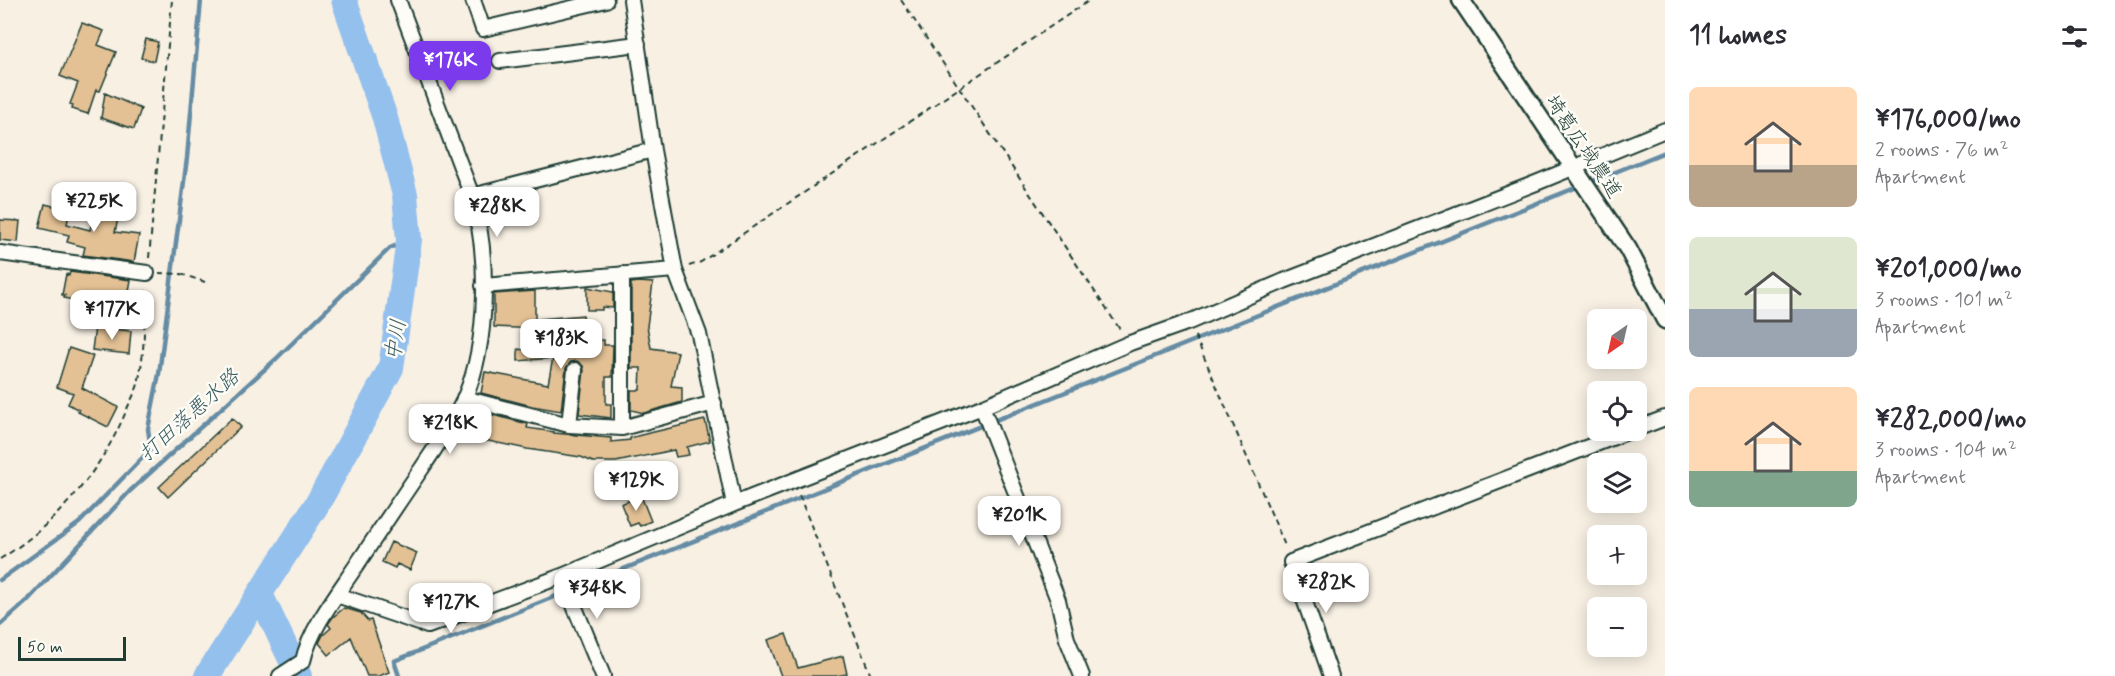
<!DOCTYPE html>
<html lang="en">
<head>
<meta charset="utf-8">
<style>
	body { margin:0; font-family:Mynerve,"Klee One",sans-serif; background:#f2f2f3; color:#2b2b33; height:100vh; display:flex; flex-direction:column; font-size:22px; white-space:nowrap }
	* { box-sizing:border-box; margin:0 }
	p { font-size:20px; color:#7c7c81 }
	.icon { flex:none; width:33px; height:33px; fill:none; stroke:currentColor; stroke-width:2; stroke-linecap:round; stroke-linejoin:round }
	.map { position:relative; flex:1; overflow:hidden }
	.details { display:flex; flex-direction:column; background:#fff; width:450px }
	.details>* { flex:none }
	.needle { width:39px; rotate:214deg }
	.tools { position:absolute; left:1587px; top:309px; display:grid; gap:12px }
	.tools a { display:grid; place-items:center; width:60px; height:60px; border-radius:9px; background:#fff; box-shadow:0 3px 15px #0003; font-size:30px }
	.scale { position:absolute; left:18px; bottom:15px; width:108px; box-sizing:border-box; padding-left:6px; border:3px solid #1f3d34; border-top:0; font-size:16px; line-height:21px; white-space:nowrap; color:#1f3d34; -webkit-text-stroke:4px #fdfcf7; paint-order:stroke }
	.price { position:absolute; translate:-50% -51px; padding:0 14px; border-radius:12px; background:#fff; color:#222; font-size:20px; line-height:39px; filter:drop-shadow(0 2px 3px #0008) }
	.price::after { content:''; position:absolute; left:50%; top:36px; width:18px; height:14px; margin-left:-9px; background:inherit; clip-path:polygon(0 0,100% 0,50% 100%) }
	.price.current { background:#7c3aed; color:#fff }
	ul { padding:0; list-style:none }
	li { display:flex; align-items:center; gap:18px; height:150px; padding:0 24px }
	li span { display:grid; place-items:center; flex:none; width:168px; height:120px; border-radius:9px; color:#555 }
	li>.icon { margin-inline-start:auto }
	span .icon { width:72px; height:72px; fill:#fffc; stroke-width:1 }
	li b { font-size:26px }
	h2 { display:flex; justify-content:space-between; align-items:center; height:72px; padding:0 24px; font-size:26px }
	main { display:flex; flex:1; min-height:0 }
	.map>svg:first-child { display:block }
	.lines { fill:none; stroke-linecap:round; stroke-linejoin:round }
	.stream { stroke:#658ca4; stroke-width:4.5 }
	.river { stroke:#94c0ee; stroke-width:26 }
	.building { fill:#e3c195; stroke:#1f3d34; stroke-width:1.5 }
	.minor-casing { stroke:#1f3d34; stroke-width:18 }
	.tertiary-casing { stroke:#1f3d34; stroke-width:21 }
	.path { stroke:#1f3d34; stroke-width:2; stroke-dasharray:6 4.5; stroke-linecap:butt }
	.minor { stroke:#fdfcf7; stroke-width:14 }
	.tertiary { stroke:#fdfcf7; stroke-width:16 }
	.labels { text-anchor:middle; stroke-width:5; stroke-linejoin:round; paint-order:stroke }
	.street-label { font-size:20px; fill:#1f3d34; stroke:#fdfcf7 }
	.water-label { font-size:21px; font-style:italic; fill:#3c5e62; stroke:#fdfcf7 }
</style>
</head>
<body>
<main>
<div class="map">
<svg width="1665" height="676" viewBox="0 0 1665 676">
	<rect width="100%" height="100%" fill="#f8f0e3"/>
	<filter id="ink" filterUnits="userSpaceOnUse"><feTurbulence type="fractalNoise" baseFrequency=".0167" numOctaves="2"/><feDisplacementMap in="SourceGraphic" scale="12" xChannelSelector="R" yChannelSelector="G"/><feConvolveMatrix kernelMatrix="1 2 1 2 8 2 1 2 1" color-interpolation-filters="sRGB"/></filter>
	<g filter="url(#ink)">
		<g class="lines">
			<path class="stream" d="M1588,183L1665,152
				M0,580L79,523L151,449L148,429L159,374L187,158L201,0
				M0,625L27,601L130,491L275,360L390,248L409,240
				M399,676L394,661L1580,186"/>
			<path class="river" d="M260,594L299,676
				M207,676L319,501L391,368L409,240L405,195L385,118L344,0"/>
		</g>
		<path class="building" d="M82,23L104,31L98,45L116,52L100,91L96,90L88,114L72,109L73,105L70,104L78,83L60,76Z
			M146,39L158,42L154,61L141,58Z
			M105,93L141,109L134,129L101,118Z
			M45,204L70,210L67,224L90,230L96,204L120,210L115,232L139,235L134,262L83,255L85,247L67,242L69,235L39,228Z
			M0,220L20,221L18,242L0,240Z
			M70,272L131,280L129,291L135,292L133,305L107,300L101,326L83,322L84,317L78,315L81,302L64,298L65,295H62L66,274L69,275Z
			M639,282L653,283L647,326L651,348L678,352L671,386L682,387V402L644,413L631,410V390H640L641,368H631V283Z
			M587,287L613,292V308L602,307V310H587Z
			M535,291V329L494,327V294Z
			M583,315L586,340H604V345H613L612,377H606V404H611V418L579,414L584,370L583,366L577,361L571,362L566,368L561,411L532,406L481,393L485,372L548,384L553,358L518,361V349L542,352L540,319Z
			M95,327L131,331L129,354L92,350Z
			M69,348L93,356L82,388L118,407L108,427L78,412L79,410L68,404L73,393L57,387Z
			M469,409L528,424L527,428L554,432V433L611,438V442L630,440V438L641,435L705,420L710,441L687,447L689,455L676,457L674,450L616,462H593L581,457L527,449L455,434Z
			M232,418L241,427L168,497L159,487Z
			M641,496L651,521L640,526L638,523L630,526L621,504Z
			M391,542L417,553L410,570L397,564L395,568L382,562Z
			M344,608L361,613L368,621L371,620L389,672L379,676H367L351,637L329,655L319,643L323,635L331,628L328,624L333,617Z
			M786,634L798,668L843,656L847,674L836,676H781L768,640Z"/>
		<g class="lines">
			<defs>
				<path id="minor" d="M473,0L483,29L606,0
					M631,0L653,150L675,270L699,334L734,504
					M500,61L638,44
					M472,196L653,150
					M0,253L147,273
					M483,286L675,270
					M464,398L569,425L622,428L714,403
					M982,407L1058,600L1067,639L1082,676
					M569,425L575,370
					M622,428V274
					M1636,429L1665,418
					M562,576L603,676
					M337,595L428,626L562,576L734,504L982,407L1130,343L1189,322L1284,281L1536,183L1665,130
					M280,676L303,661C310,629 338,593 356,566C378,533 400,500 422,468C437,445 454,422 465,397C489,341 489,254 472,196L398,0
					M1331,676L1291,562L1632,430"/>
				<path id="tertiary" d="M1461,0L1628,249L1665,320"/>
			</defs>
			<use href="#minor" class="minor-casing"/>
			<use href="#tertiary" class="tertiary-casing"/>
			<path class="path" d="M901,0L1121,331
				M149,258L172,0
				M689,266L701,262L1090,0
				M159,273L181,274L205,282
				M1195,336L1286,548
				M799,495L871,676
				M0,559C56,525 102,470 127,409C131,399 138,389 139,379C145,350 144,318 146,288"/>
			<use href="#minor" class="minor"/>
			<use href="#tertiary" class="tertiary"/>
		</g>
	</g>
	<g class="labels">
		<g class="street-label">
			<text transform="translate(1584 146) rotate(56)" y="7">埼葛広域農道</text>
		</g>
		<g class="water-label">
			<text transform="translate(395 340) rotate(-81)" y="7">中川</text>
			<text transform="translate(189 415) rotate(-42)" y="7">打田落悪水路</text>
		</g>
	</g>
</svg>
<div class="tools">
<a><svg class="needle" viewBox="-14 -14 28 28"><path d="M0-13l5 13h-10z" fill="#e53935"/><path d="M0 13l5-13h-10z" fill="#7c7c81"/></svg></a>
<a><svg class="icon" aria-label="locate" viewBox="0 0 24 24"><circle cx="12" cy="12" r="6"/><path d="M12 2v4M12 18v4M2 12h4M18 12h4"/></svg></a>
<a><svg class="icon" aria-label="layers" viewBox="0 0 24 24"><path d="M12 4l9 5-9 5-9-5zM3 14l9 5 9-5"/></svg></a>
<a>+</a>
<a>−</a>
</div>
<div class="scale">50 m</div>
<b class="price current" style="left:450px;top:92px">¥176K</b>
<b class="price" style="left:94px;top:233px">¥225K</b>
<b class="price" style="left:497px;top:238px">¥288K</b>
<b class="price" style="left:112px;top:341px">¥177K</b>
<b class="price" style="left:561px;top:370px">¥183K</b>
<b class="price" style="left:450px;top:455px">¥218K</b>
<b class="price" style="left:636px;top:512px">¥129K</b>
<b class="price" style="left:1019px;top:547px">¥201K</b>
<b class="price" style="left:1326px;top:614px">¥282K</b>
<b class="price" style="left:597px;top:620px">¥348K</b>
<b class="price" style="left:451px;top:634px">¥127K</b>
</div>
<section class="details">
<h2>11 homes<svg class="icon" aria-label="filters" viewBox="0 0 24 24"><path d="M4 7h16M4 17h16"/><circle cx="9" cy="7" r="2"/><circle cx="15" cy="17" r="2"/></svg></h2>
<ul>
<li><span style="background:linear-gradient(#ffd9b3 65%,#b9a48a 0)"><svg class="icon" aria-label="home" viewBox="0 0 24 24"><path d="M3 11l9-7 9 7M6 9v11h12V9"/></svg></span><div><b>¥176,000/mo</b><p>2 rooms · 76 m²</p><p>Apartment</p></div></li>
<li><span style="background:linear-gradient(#dfe7d0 60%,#9aa5b1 0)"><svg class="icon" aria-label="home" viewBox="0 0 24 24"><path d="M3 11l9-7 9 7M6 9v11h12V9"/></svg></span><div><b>¥201,000/mo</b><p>3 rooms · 101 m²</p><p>Apartment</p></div></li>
<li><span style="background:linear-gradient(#ffd9b3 70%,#7fa58c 0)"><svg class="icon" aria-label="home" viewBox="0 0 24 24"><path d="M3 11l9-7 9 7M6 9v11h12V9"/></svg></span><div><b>¥282,000/mo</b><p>3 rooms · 104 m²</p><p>Apartment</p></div></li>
</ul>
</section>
</main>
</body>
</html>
